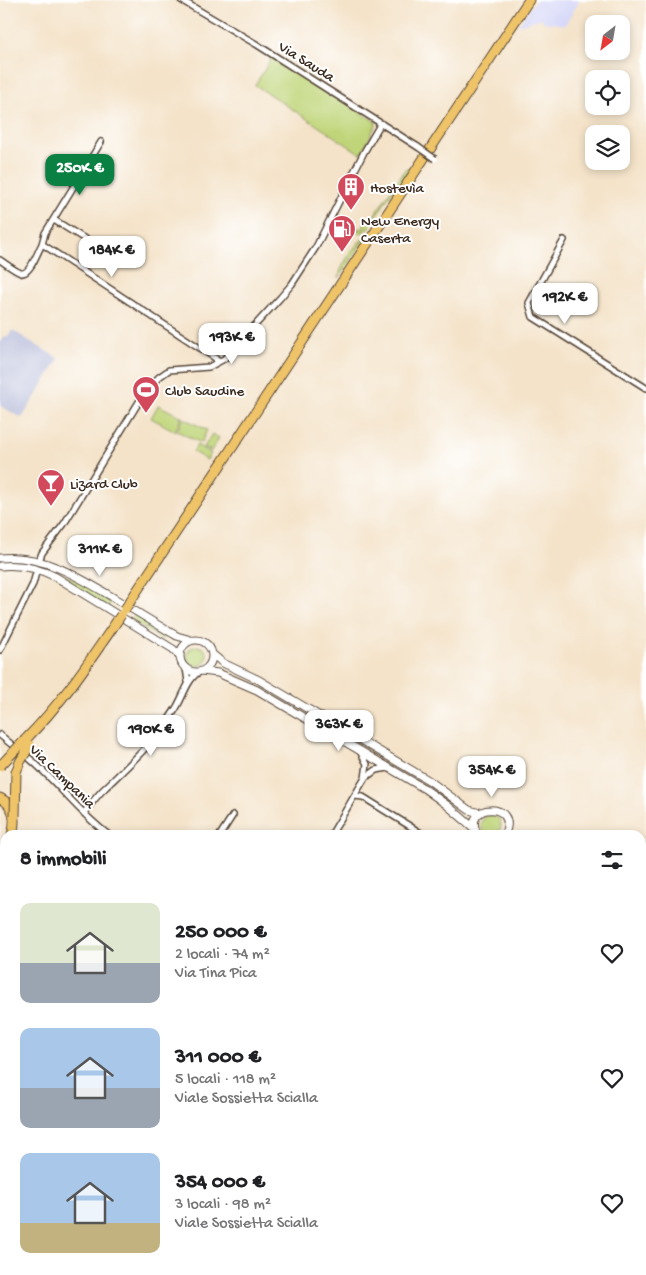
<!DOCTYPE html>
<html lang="it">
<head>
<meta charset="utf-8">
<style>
	body { margin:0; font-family:"Gochi Hand",sans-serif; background:#f6f6f6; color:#202124; height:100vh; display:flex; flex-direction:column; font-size:19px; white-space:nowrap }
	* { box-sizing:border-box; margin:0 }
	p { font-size:16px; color:#757577 }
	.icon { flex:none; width:28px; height:28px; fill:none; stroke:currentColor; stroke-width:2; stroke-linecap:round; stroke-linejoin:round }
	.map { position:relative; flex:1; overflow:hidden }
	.drawer { position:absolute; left:0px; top:830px; width:646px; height:445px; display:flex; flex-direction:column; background:#fff; border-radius:15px 15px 0 0; box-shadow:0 2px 8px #0003 }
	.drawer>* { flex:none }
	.needle { width:32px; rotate:211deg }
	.tools { position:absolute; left:585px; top:15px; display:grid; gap:10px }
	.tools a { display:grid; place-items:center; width:45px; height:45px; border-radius:10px; background:#fff; box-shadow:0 2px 8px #0003; font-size:25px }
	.price { position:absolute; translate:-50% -42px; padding:0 11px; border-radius:10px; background:#fff; color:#222; font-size:16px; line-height:32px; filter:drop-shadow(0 1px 2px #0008) }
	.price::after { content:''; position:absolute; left:50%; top:30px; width:15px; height:11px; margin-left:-8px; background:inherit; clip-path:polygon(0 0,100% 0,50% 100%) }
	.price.selected { background:#0b8043; color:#fff }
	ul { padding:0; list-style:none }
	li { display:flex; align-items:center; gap:15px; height:125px; padding:0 20px }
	li span { display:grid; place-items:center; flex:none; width:140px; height:100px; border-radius:10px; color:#555 }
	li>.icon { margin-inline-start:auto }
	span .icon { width:60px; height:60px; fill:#fffc; stroke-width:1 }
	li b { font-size:21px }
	h2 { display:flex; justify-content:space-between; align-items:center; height:60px; padding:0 20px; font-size:21px }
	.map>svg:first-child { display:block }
	.built { fill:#d6d7f8 }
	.industrial { fill:#bec2dd }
	.green { fill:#c0d579; stroke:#7e804c }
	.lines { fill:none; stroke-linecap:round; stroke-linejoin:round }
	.minor-casing { stroke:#574638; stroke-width:8 }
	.tertiary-casing { stroke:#574638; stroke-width:9 }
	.trunk-casing { stroke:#574638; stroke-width:11 }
	.minor { stroke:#fff; stroke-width:5 }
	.tertiary { stroke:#fff; stroke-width:7 }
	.trunk { stroke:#efc469; stroke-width:9 }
	.minor-bridge-casing { stroke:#574638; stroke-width:8; stroke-linecap:butt }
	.trunk-bridge-casing { stroke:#574638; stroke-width:11; stroke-linecap:butt }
	.minor-bridge { stroke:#fff; stroke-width:5 }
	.trunk-bridge { stroke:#efc469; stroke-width:9 }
	.labels { text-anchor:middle; stroke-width:4; stroke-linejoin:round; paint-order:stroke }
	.street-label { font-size:15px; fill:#3b2a1e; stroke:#fff }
	.poi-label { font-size:15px; fill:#3b2a1e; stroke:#fff; text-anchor:start }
</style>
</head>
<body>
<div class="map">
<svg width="646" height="1275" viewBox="0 0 646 1275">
	<rect width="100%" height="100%" fill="#fff"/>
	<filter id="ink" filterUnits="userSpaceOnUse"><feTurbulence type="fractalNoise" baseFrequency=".02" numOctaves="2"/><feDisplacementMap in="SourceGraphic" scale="10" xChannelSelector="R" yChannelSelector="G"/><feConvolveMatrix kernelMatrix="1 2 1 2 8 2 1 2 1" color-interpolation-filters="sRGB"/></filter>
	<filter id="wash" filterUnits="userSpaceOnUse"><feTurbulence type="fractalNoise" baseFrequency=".0096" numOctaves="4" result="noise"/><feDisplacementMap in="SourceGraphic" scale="20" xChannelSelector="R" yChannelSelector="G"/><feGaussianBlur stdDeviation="1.12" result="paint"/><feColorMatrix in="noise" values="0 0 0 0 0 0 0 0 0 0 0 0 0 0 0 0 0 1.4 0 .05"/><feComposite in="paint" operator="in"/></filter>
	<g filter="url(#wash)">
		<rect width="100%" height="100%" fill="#f4e3c9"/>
		<path class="built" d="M536,0H580L565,25L543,22V18L518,25Z
			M646,1210V1246L641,1245V1220Z"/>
		<path class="industrial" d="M12,330L59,359L22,418L0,406V344L5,336L8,337Z"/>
		<path class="green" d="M273,56L376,122V125L361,154L255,85Z
			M406,168L410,170L401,184L392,192L369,227L362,233H358L357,227L363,230L364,224L368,218L373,217Z
			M365,237V238L339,278C339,267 356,243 365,237Z
			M158,405L182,417L175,431L151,418Z
			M183,418L207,430L201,443L177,431Z
			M212,434L219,438L211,451L204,447Z
			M197,445L211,453L207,460L193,452Z
			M42,566L76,580L112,600L108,607L41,567Z
			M135,614L167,634L163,640L131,620Z
			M187 656a10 10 0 1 1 20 0a10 10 0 1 1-20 0Z
			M481 825a10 10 0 1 1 20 0a10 10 0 1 1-20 0Z
			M0,1137L5,1139V1168L0,1173Z
			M233,1270H266L258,1275H236Z
			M334,1270H355L357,1275H333Z"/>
	</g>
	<g filter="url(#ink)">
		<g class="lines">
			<defs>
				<path id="minor" d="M181,0L256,44L418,147
					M54,220L122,262
					M564,240L529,303L533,317L646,388
					M42,244L45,233L101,142
					M0,260C6,264 15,271 21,273C30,275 38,251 42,244L215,358L218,362
					M39,561L42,553L64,524L145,392L159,377L169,370L209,367L224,359L280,298L292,284L316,247L364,152L381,123
					M0,650L33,584L37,569
					M186,668L188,682
					M0,735L17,749
					M361,753L367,764L365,778
					M24,754C55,778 77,812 109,835
					M355,796L363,797L424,835
					M84,813C91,804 98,794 106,787C131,763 156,740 175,710C183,698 187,679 199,672
					M220,835L233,815
					M331,835L365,778L376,770L389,768
					M0,956L5,952
					M641,970L646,973
					M641,1092L646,1095
					M0,1178L5,1173
					M5,1267L3,1272L6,1275
					M111,1270L114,1275
					M145,1270L148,1275
					M399,1270L401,1275
					M9,1275L12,1270
					M43,1275L51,1270
					M209,1275L216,1271
					M528,1275L533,1270"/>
				<path id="tertiary" d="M0,558C43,554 79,577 114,598C135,611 156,624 177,636L191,640
					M0,566C20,564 38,568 56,577L173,649L180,656
					M180 656a16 16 0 1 1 32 0a16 16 0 1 1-32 0Z
					M212,654L223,663L259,680L430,781L469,810L480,813
					M202,671L218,673L257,690L425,789L447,805L475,829
					M478,835C459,802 522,801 504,835
					M641,916L646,919
					M641,926L646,929
					M641,1207L646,1208
					M330,1275V1270"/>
				<path id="trunk" d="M131,600L529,0
					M25,740C60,705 87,665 115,624
					M0,798C15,805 16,821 12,835
					M0,854L5,848"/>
			</defs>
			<use href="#minor" class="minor-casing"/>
			<use href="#tertiary" class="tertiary-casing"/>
			<use href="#trunk" class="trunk-casing"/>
			<use href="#minor" class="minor"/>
			<use href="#tertiary" class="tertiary"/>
			<use href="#trunk" class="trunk"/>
			<defs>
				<path id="minor-bridge" d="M418,147L435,159"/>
				<path id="trunk-bridge" d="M125,609L131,600
					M115,624L121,615
					M0,766L25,740
					M15,816L16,772L20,762L30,745"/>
			</defs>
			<use href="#minor-bridge" class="minor-bridge-casing"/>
			<use href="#trunk-bridge" class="trunk-bridge-casing"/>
			<use href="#minor-bridge" class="minor-bridge"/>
			<use href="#trunk-bridge" class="trunk-bridge"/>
		</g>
	</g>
	<defs>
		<symbol id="building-pin" viewBox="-11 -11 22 30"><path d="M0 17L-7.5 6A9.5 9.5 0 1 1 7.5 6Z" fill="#d1495b" stroke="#fff"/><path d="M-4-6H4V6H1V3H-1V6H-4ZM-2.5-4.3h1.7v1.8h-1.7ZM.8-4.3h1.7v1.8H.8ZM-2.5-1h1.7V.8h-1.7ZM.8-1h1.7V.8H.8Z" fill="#fff"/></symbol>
		<symbol id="fuel-pin" viewBox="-11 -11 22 30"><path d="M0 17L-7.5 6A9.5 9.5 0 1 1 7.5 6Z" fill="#d1495b" stroke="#fff"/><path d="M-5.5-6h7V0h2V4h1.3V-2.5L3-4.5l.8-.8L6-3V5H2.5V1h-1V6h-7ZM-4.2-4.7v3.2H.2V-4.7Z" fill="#fff"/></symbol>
		<symbol id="stadium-pin" viewBox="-11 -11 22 30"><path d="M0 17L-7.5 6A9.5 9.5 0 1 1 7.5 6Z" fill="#d1495b" stroke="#fff"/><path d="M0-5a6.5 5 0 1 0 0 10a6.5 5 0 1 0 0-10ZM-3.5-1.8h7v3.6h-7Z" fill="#fff"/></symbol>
		<symbol id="bar-pin" viewBox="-11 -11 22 30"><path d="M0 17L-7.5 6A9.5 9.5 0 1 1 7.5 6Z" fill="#d1495b" stroke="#fff"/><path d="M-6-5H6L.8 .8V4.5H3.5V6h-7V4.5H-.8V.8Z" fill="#fff"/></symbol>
	</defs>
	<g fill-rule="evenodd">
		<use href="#building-pin" x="335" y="171" width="32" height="43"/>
		<use href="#fuel-pin" x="326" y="213" width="32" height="43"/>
		<use href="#stadium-pin" x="130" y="374" width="32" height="43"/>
		<use href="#bar-pin" x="35" y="467" width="32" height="43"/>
	</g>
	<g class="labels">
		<g class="street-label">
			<text transform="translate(307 61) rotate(32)" y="5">Via Sauda</text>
			<text transform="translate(63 776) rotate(44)" y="5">Via Campania</text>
		</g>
		<g class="poi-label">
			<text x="370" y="192">Hostevìa</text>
			<text x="361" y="225">New Energy<tspan x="361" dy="17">Caserta</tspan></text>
			<text x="165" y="395">Club Saudine</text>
			<text x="70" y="488">Lizard Club</text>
		</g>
	</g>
</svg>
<div class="tools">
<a><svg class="needle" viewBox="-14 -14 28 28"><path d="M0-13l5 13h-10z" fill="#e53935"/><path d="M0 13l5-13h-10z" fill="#757577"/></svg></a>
<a><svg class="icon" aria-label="locate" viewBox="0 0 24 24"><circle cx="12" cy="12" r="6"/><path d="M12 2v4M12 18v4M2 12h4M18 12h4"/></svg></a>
<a><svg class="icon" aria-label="layers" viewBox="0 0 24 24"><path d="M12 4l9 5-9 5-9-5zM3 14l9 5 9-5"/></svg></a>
</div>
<b class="price selected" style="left:80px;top:196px">250K €</b>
<b class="price" style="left:112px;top:278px">184K €</b>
<b class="price" style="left:565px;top:325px">192K €</b>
<b class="price" style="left:232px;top:365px">193K €</b>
<b class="price" style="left:100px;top:577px">311K €</b>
<b class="price" style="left:339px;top:752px">363K €</b>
<b class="price" style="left:151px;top:757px">190K €</b>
<b class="price" style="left:492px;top:798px">354K €</b>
<section class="drawer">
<h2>8 immobili<svg class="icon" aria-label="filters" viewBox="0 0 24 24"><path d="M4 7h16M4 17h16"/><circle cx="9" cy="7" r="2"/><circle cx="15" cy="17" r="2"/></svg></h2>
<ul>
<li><span style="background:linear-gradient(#dfe7d0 60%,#9aa5b1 0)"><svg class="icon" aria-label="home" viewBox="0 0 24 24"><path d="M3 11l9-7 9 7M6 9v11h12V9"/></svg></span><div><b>250 000 €</b><p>2 locali · 74 m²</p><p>Via Tina Pica</p></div><svg class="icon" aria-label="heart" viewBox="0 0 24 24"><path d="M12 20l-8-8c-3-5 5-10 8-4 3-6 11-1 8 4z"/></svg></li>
<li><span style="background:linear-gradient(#a9c7e8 60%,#9aa5b1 0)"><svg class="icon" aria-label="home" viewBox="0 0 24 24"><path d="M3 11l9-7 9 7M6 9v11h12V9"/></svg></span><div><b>311 000 €</b><p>5 locali · 118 m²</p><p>Viale Sossietta Scialla</p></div><svg class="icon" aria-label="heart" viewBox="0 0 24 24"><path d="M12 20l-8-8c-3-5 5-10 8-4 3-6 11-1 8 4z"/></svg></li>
<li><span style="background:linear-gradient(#a9c7e8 70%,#c2b280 0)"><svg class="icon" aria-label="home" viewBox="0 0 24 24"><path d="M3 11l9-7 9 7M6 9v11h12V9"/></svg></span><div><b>354 000 €</b><p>3 locali · 98 m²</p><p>Viale Sossietta Scialla</p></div><svg class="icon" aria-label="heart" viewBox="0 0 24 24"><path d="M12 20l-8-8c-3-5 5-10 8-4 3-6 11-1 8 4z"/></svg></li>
</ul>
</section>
</div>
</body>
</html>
